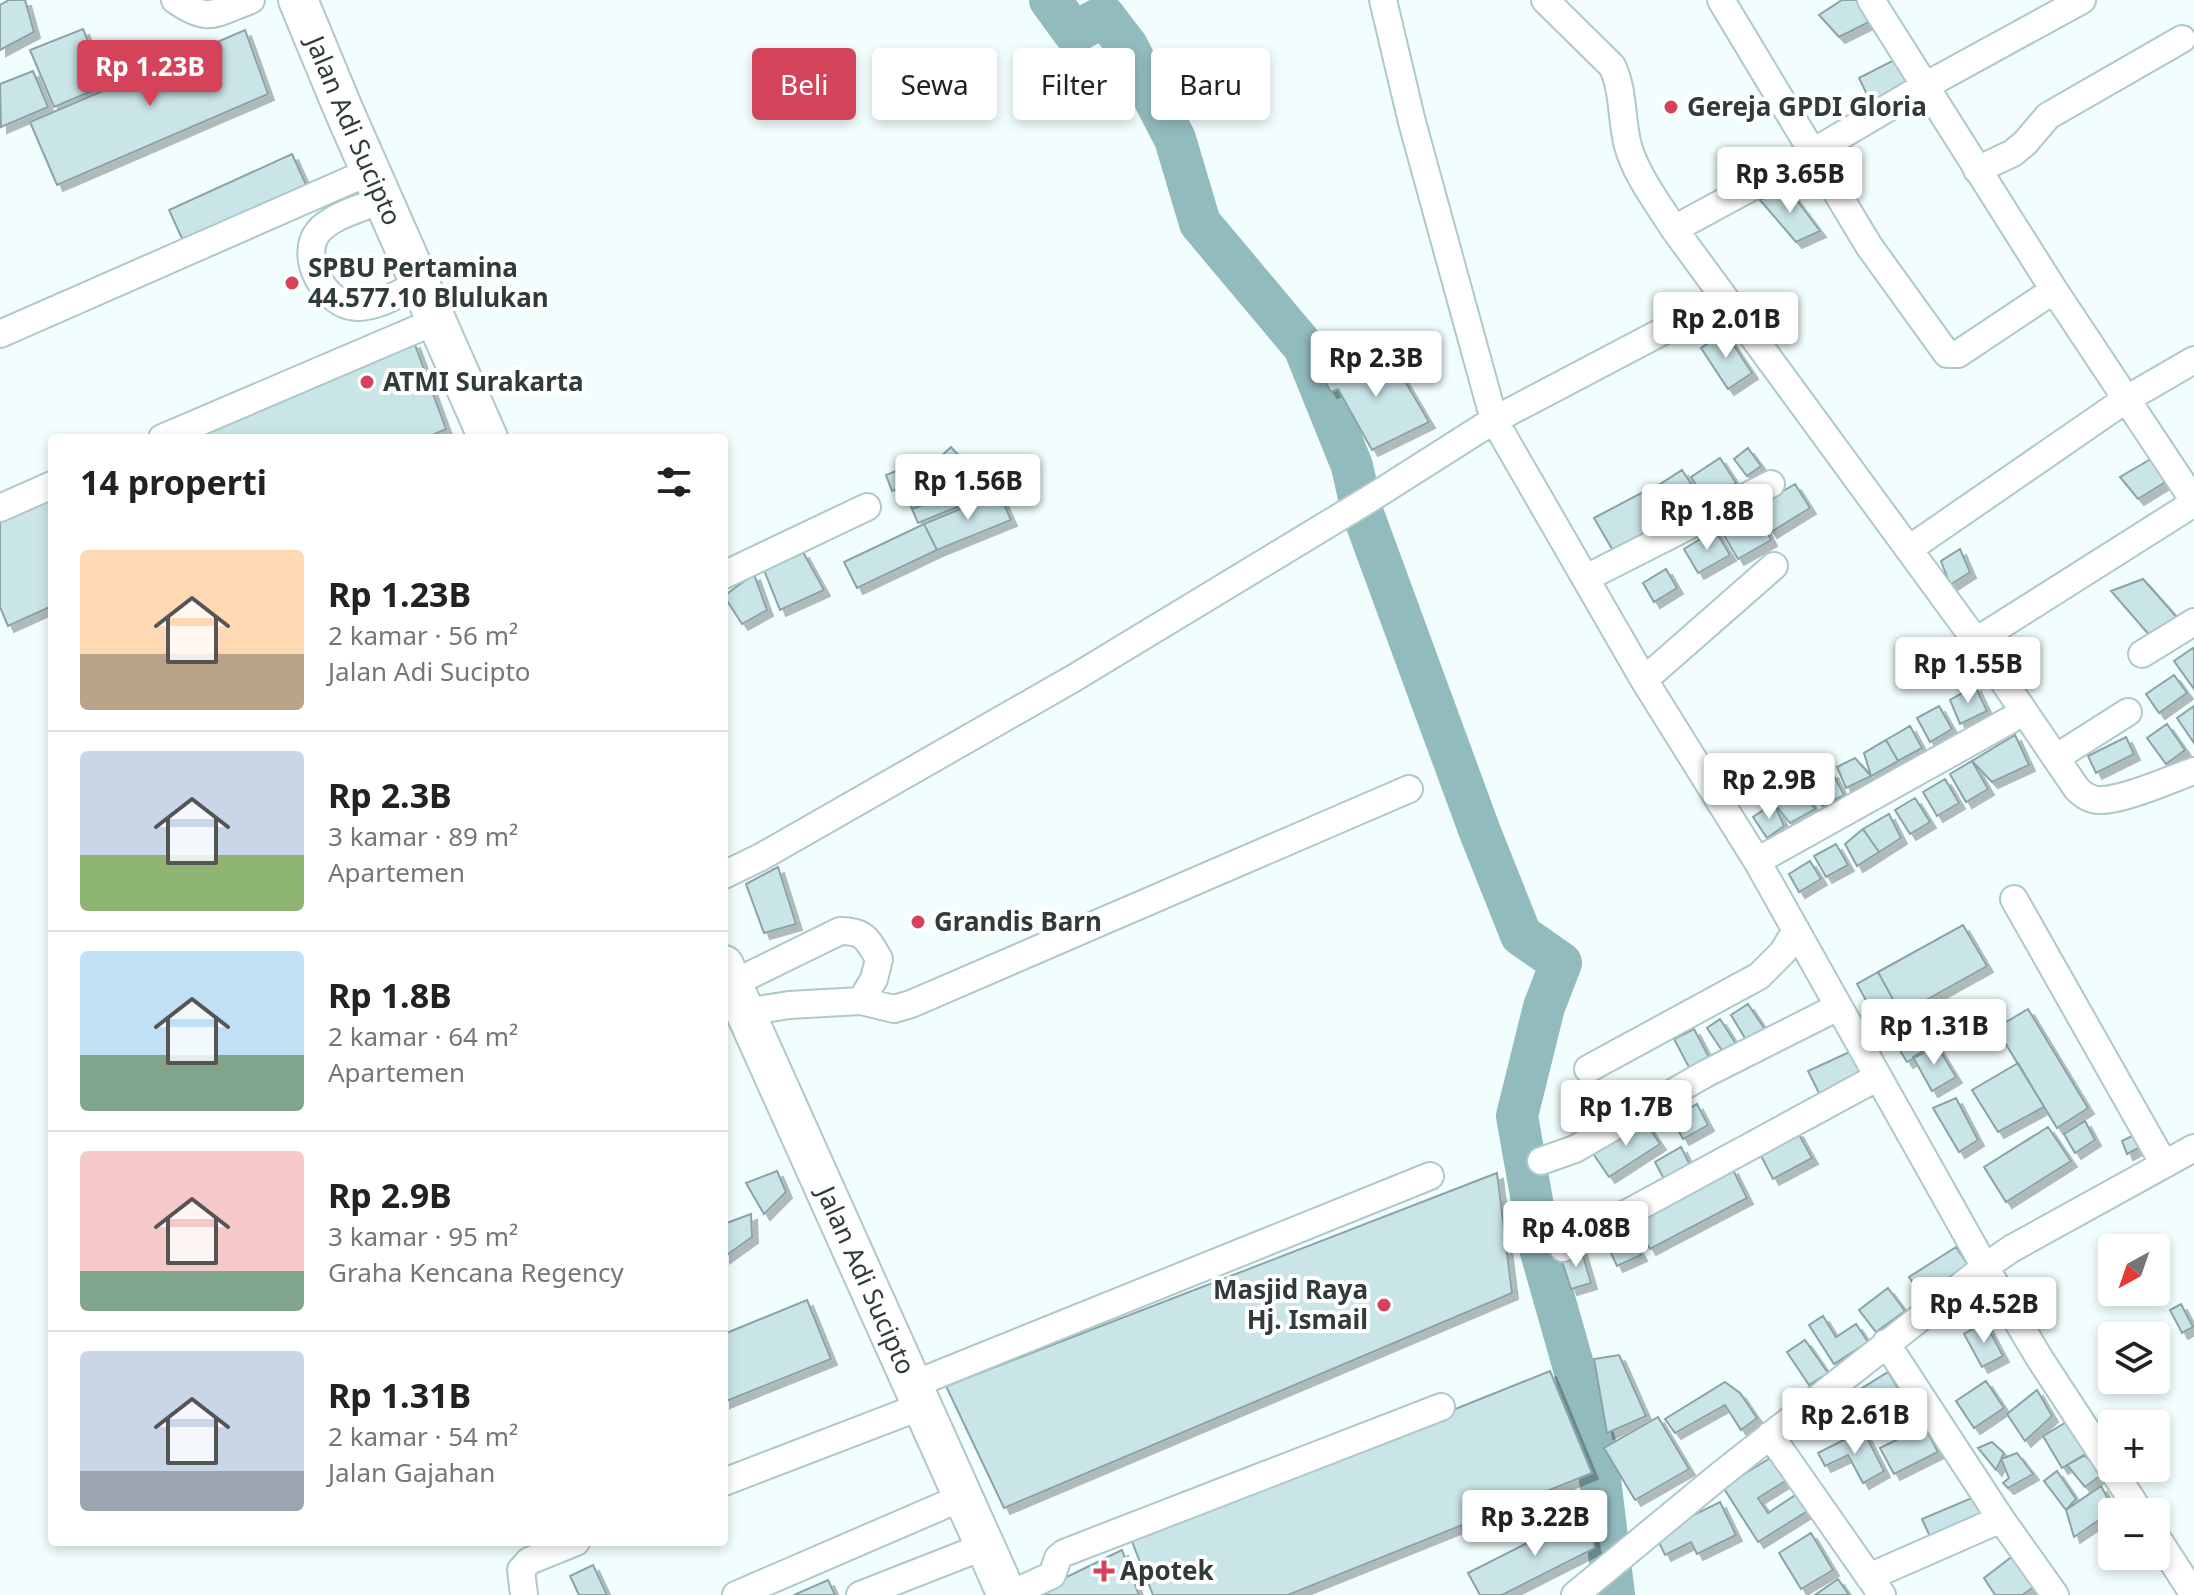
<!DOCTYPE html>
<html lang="id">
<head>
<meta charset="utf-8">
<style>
	body { margin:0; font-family:"Noto Sans",sans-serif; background:#f2f2f2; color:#222; height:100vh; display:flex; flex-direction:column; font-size:30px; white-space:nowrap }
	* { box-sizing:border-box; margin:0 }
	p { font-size:26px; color:#767676 }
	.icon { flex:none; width:44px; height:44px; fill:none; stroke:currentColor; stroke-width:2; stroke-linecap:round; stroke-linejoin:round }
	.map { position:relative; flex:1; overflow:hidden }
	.panel { position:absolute; left:48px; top:434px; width:680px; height:1112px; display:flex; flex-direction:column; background:#fff; border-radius:8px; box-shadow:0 4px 12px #0003 }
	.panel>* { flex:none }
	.banner { position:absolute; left:752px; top:48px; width:760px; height:72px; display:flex; gap:16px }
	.needle { width:52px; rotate:220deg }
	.buttons { position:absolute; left:2098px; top:1234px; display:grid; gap:16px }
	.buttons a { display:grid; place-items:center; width:72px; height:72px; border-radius:8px; background:#fff; box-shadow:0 4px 12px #0003; font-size:40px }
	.price { position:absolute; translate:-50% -68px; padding:0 18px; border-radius:8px; background:#fff; color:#222; font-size:26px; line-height:52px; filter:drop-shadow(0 2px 4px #0008) }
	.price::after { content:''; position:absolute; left:50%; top:48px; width:24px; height:18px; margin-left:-12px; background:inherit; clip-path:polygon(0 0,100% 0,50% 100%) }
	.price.on { background:#d4435a; color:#fff }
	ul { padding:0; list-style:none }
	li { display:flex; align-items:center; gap:24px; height:200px; padding:0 32px }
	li+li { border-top:2px solid #e0e0e0 }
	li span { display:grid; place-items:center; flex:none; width:224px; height:160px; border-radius:8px; color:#555 }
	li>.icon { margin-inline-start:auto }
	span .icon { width:96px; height:96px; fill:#fffc; stroke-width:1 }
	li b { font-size:34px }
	h2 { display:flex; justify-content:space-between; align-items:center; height:96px; padding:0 32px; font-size:34px }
	.pill { padding:0 28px; border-radius:8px; background:#fff; box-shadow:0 4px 12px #0003; font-size:28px; line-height:72px }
	.pill.on { background:#d4435a; color:#fff }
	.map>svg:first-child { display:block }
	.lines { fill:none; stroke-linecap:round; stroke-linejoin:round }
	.river { stroke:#92bbbe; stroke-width:42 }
	.building { fill:#cae5e8; stroke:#8aa4a6; stroke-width:2; filter:url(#shadow) }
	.minor-casing { stroke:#aec8cb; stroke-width:30 }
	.highway-casing { stroke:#aec8cb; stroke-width:42 }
	.minor { stroke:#fff; stroke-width:26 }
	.highway { stroke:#fff; stroke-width:38 }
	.poi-dot { fill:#d4435a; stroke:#fff; stroke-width:3 }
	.labels { text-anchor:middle; stroke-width:8; stroke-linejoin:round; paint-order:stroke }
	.poi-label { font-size:26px; font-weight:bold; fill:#303b3c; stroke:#fff; text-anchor:start }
	.street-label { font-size:26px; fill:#303b3c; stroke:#fff }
</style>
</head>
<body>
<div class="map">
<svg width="2194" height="1595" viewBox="0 0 2194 1595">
	<defs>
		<filter id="shadow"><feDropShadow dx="6" dy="6" stdDeviation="0" flood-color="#0004"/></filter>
	</defs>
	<rect width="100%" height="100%" fill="#f2fdfe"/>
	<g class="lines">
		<path class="river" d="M1050,0L1074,33L1104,16L1127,46L1175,139L1200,223L1304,347L1352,466L1362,511L1480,832L1521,935L1561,963L1544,1007L1517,1116L1541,1252L1596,1446L1614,1595"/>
	</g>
	<path class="building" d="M9,0H25L34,32L0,50V5Z
		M1842,0H1860L1873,20L1839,37L1819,15Z
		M83,29L106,85L54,107L30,50Z
		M245,30L268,94L57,185L30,122Z
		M1898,58L1909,81L1874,109L1859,78Z
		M33,71L48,107L1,127L0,84Z
		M292,154L308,189L185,245L169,210Z
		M1787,187L1820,231L1796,242L1760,200Z
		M1725,332L1752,373L1728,389L1701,348Z
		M414,342L446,429L426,438H190Z
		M1389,354L1429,422L1372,450L1338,389L1331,392L1316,366L1335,356L1346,374Z
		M951,447L977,477L948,490L935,462Z
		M1748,448L1761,466L1747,476L1734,459Z
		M2156,456L2172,478L2138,499L2120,477Z
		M930,457L936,473L892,491L886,475Z
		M1720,458L1736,483L1707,502L1691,477Z
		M1682,470L1703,502L1669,525L1648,492Z
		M925,481L933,501L912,509L904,490Z
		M1795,484L1810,508L1771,532L1756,507Z
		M966,487L972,501L918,523L912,509Z
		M1645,491L1665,524L1615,554L1594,518Z
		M999,493L1011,520L937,550L924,524Z
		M52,497V606L8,626L0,607V520Z
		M1753,505L1771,540L1738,559L1716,522Z
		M924,524L937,550L857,588L844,562Z
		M1715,530L1730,555L1698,573L1684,549Z
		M1960,549L1970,572L1950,585L1941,561Z
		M803,552L824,590L780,610L764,570Z
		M1666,569L1677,588L1654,602L1643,583Z
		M754,574L767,610L742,624L724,596Z
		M2143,579L2181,622L2151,637L2111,591Z
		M2193,648L2194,650V689L2174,661Z
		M2174,675L2187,693L2159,713L2146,694Z
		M1975,686L1987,711L1960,724L1950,700Z
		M1939,706L1952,729L1930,742L1917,718Z
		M2194,706V743L2177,718Z
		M2167,724L2185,750L2166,764L2147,738Z
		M1910,726L1922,748L1898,761L1886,740Z
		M2015,735L2029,765L1992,782L1972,761Z
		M2126,737L2134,754L2096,773L2088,756Z
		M1886,740L1898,761L1871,776L1864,753Z
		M1855,758L1871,776L1846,788L1837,767Z
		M1972,761L1988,789L1966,802L1950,774Z
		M1832,772L1844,795L1822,806L1808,784Z
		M1945,779L1959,803L1937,816L1923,792Z
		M1801,787L1815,809L1790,823L1774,803Z
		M1915,798L1930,822L1910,834L1895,810Z
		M1774,803L1784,826L1767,838L1753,817Z
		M1889,814L1901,838L1879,852L1863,829Z
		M1863,829L1879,852L1857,866L1845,844Z
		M1836,844L1848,865L1826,877L1814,856Z
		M1810,861L1821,879L1799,892L1789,874Z
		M778,867L796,924L764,933L746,884Z
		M1963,925L1987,966L1901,1014L1878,972Z
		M1878,972L1901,1014L1880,1026L1857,984Z
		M1748,1004L1766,1031L1748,1043L1731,1015Z
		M2028,1009L2088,1108L2057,1128L1996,1028Z
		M1925,1011L1942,1041L1931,1047L1914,1018Z
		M1720,1019L1738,1047L1725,1055L1707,1028Z
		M1906,1021L1923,1053L1907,1062L1888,1031Z
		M1694,1029L1711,1061L1691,1071L1674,1039Z
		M1936,1044L1956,1077L1932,1091L1913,1057Z
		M1856,1049L1871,1074L1823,1101L1808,1071Z
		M2018,1063L2044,1107L1998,1132L1972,1090Z
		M1956,1098L1978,1140L1959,1152L1933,1108Z
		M1697,1104L1708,1125L1683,1139L1672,1119Z
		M1643,1118L1660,1144L1609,1177L1592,1152Z
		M2085,1121L2095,1140L2075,1153L2064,1134Z
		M2048,1127L2071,1161L2006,1202L1984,1167Z
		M1797,1131L1812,1158L1773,1179L1759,1152Z
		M2142,1131L2150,1142L2127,1154L2122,1141Z
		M1681,1147L1691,1167L1665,1181L1655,1162Z
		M1732,1168L1747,1198L1650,1249L1634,1220Z
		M777,1171L786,1192L764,1214L746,1183Z
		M1497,1173L1512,1293L1004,1508L946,1386Z
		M751,1214L752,1237L724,1257V1224Z
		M1626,1227L1641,1255L1617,1266L1606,1242Z
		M1956,1247L1968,1265L1921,1295L1909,1277Z
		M1581,1249L1591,1283L1571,1289L1560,1255Z
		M1888,1288L1905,1311L1876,1332L1859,1310Z
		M807,1300L831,1359L724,1402V1334Z
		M2181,1304L2193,1327L2182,1333L2170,1310Z
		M1823,1316L1836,1337L1856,1324L1868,1342L1834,1364L1809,1325Z
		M1985,1322L2003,1356L1982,1367L1964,1334Z
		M1805,1340L1828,1373L1809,1385L1787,1352Z
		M1619,1355L1646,1416L1607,1433L1594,1359Z
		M1550,1371L1592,1473L1288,1595H1153L1131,1539Z
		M1888,1372L1904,1398L1859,1426L1843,1400Z
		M1986,1381L2004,1408L1974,1428L1956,1401Z
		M1725,1382L1740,1393L1757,1418L1741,1430L1725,1405L1675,1433L1665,1419Z
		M2037,1390L2052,1416L2025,1441L2007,1414Z
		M1658,1417L1689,1469L1635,1500L1604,1448Z
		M2075,1417L2094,1450L2062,1468L2043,1436Z
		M1924,1426L1938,1452L1894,1474L1880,1448Z
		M1863,1430L1884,1471L1863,1483L1848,1455L1825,1466L1818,1453Z
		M1992,1442L2004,1453L1996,1470L1978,1448Z
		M2017,1453L2033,1474L2008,1488L2003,1483L2009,1478L2001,1459Z
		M2084,1455L2104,1473L2085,1487L2067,1465Z
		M1772,1457L1787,1480L1758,1498L1768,1513L1803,1490L1814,1507L1758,1542L1723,1487Z
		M2057,1471L2076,1499L2066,1510L2044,1481Z
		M2101,1486L2114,1510L2074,1537L2066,1510Z
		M1974,1497L1983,1518L1932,1541L1922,1519Z
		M1720,1502L1736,1535L1697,1554L1691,1542L1665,1555L1655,1534Z
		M1588,1512L1595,1548L1502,1595H1480L1468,1573Z
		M2112,1512V1540L2100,1527Z
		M1811,1533L1833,1570L1801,1589L1779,1553Z
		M1122,1550L1139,1595H1037L1036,1592Z
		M2018,1552L2040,1583L2022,1595H1995L1984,1578Z
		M593,1565L607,1595H579L570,1576Z
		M1838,1579L1849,1595H1815Z
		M828,1580L835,1595H794Z"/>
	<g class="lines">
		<defs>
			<path id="minor" d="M175,0C209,24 215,13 251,0
				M1383,0L1412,122L1494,420L1644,680L1757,861L1985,1267L2040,1359L2140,1512
				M1545,0L1612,66C1624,90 1621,120 1628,146C1637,177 1658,203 1674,229L1976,641L2077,789C2083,795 2090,800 2099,800C2122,801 2171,779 2194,771
				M1721,0L1869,246L1947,354H1958L2054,290
				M1871,0L2054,290L2194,501
				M1977,170L2013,153L2025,143L2048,116L2182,39
				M384,199C363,208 332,215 318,232C298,258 326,306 357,307C379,307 400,293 420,283
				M1674,229L1774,175L1925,86L2082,0
				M0,334L371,171
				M162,438L436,321
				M0,508L52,485
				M1909,549L2125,400L2194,360
				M724,575L867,507
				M1586,578L1771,484
				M1976,641L2194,503
				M2142,654L2194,622
				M1644,680L1774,566
				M2057,757L2128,712
				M1757,861L2010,720
				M724,875L761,857L1074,678L1376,495L1494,420L1724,299
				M2014,899L2164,1164
				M732,984L840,931C865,931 867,939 879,959L874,979L861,1001L789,1005L745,1012
				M861,1001L894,1009L911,1004L1409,789
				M1588,1069L1759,976L1783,952L1796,930
				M1541,1161L1575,1149L1705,1074L1838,1007
				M1563,1248L1878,1077
				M1886,1343L2001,1519L2055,1595
				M912,1385L1430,1176
				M1770,1435L1882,1595
				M724,1482L922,1406
				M2156,1536L2194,1595
				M1869,1577L2001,1519
				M524,1595L521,1570L529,1561L576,1542
				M736,1595L963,1497
				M860,1595L985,1546
				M1009,1595L1052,1575L1058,1558L1064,1553L1441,1407
				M1575,1595L1719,1476L1985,1267L2011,1249L2194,1148"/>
			<g id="highway">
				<path id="s1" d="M298,0L344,111L488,438"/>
				<path id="s2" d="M724,965L1007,1595"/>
			</g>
		</defs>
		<use href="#minor" class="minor-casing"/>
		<use href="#highway" class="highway-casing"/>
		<use href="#minor" class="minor"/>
		<use href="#highway" class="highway"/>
	</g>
	<g class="poi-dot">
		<circle cx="1671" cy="107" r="8"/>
		<circle cx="292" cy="283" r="8"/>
		<circle cx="367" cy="382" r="8"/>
		<circle cx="918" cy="922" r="8"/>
		<circle cx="1384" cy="1305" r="8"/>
		<path d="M1100 1559h8v8h8v8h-8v8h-8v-8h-8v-8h8z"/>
	</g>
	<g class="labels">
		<g class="poi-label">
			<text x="1687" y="116">Gereja GPDI Gloria</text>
			<text x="308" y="277">SPBU Pertamina<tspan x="308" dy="30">44.577.10 Blulukan</tspan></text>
			<text x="383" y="391">ATMI Surakarta</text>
			<text x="934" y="931">Grandis Barn</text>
			<text x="1368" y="1299" text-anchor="end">Masjid Raya<tspan x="1368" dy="30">Hj. Ismail</tspan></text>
			<text x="1120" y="1580">Apotek</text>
		</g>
		<g class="street-label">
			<text dy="9" stroke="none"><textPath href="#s1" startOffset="142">Jalan Adi Sucipto</textPath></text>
			<text dy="9" stroke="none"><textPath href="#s2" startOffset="346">Jalan Adi Sucipto</textPath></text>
		</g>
	</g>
</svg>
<div class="buttons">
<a><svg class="needle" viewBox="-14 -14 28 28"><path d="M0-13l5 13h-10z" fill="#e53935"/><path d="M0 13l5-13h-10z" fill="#767676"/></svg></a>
<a><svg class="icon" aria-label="layers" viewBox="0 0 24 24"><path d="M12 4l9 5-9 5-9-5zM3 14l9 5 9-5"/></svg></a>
<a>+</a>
<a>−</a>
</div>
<b class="price on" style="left:150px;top:108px">Rp 1.23B</b>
<b class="price" style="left:1790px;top:215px">Rp 3.65B</b>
<b class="price" style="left:1726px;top:360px">Rp 2.01B</b>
<b class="price" style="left:1376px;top:399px">Rp 2.3B</b>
<b class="price" style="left:968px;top:522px">Rp 1.56B</b>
<b class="price" style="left:1707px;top:552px">Rp 1.8B</b>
<b class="price" style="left:1968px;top:705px">Rp 1.55B</b>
<b class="price" style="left:1769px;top:821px">Rp 2.9B</b>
<b class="price" style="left:1934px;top:1067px">Rp 1.31B</b>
<b class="price" style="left:1626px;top:1148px">Rp 1.7B</b>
<b class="price" style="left:1576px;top:1269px">Rp 4.08B</b>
<b class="price" style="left:1984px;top:1345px">Rp 4.52B</b>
<b class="price" style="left:1855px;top:1456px">Rp 2.61B</b>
<b class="price" style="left:1535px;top:1558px">Rp 3.22B</b>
<div class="banner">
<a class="pill on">Beli</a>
<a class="pill">Sewa</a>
<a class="pill">Filter</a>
<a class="pill">Baru</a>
</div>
<section class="panel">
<h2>14 properti<svg class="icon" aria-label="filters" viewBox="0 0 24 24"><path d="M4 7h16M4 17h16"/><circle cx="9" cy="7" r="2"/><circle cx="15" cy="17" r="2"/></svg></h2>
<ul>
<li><span style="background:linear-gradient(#ffd9b3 65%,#b9a48a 0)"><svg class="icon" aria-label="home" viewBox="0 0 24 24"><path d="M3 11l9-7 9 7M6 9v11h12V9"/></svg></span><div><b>Rp 1.23B</b><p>2 kamar · 56 m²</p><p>Jalan Adi Sucipto</p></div></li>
<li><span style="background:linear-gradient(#c9d6e8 65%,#8fb573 0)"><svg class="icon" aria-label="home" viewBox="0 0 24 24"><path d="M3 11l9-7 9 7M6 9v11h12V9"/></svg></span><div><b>Rp 2.3B</b><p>3 kamar · 89 m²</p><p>Apartemen</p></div></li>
<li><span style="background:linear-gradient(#bfe0f5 65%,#7fa58c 0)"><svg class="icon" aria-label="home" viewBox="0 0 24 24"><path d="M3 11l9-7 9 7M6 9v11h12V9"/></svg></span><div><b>Rp 1.8B</b><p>2 kamar · 64 m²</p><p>Apartemen</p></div></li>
<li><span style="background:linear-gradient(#f6c9c9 75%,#7fa58c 0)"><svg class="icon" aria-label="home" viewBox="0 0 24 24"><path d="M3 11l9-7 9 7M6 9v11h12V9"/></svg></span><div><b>Rp 2.9B</b><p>3 kamar · 95 m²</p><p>Graha Kencana Regency</p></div></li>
<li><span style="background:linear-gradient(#c9d6e8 75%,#9aa5b1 0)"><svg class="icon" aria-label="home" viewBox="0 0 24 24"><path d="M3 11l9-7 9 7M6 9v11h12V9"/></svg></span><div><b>Rp 1.31B</b><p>2 kamar · 54 m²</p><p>Jalan Gajahan</p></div></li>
</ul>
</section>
</div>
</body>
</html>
